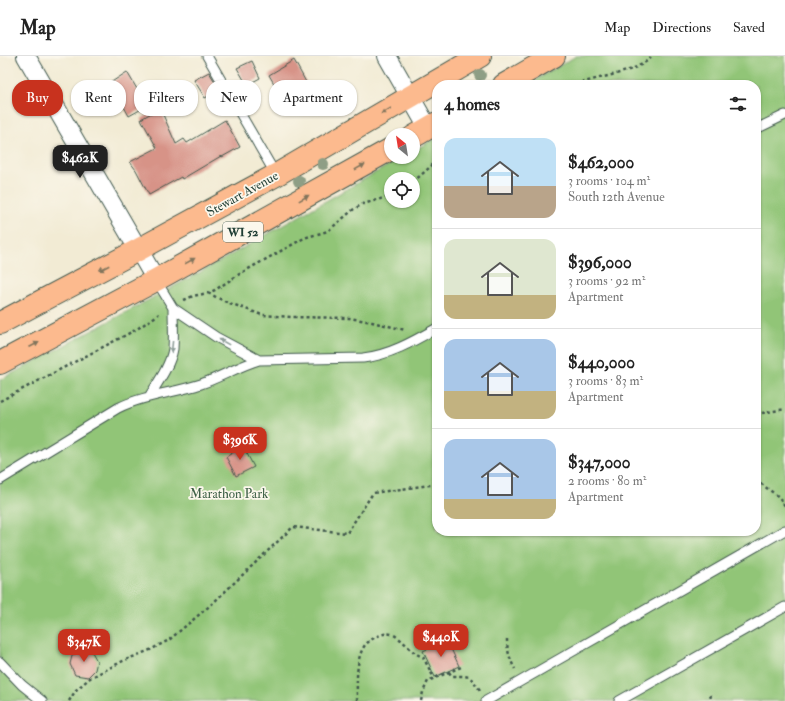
<!DOCTYPE html>
<html lang="en">
<head>
<meta charset="utf-8">
<style>
	body { margin:0; font-family:"IM FELL Double Pica",serif; background:#f6f6f6; color:#222; height:100vh; display:flex; flex-direction:column; font-size:15px; white-space:nowrap }
	* { box-sizing:border-box; margin:0 }
	p { font-size:13px; color:#767676 }
	.icon { flex:none; width:22px; height:22px; fill:none; stroke:currentColor; stroke-width:2; stroke-linecap:round; stroke-linejoin:round }
	.map { position:relative; flex:1; overflow:hidden }
	.panel { position:absolute; left:432px; top:24px; width:329px; height:456px; display:flex; flex-direction:column; background:#fff; border-radius:16px; box-shadow:0 1px 3px #0004 }
	.panel>* { flex:none }
	.guide { position:absolute; left:12px; top:24px; width:360px; height:36px; display:flex; gap:8px }
	.needle { width:26px; rotate:330deg }
	.controls { position:absolute; left:384px; top:72px; display:grid; gap:8px }
	.controls a { display:grid; place-items:center; width:36px; height:36px; border-radius:50%; background:#fff; box-shadow:0 1px 3px #0004; font-size:20px }
	.price { position:absolute; translate:-50% -34px; padding:0 9px; border-radius:8px; background:#c8321e; color:#fff; font-size:13px; line-height:26px; filter:drop-shadow(0 1px 2px #0008) }
	.price::after { content:''; position:absolute; left:50%; top:24px; width:12px; height:9px; margin-left:-6px; background:inherit; clip-path:polygon(0 0,100% 0,50% 100%) }
	.price.selected { background:#222; color:#fff }
	ul { padding:0; list-style:none }
	li { display:flex; align-items:center; gap:12px; height:100px; padding:0 12px }
	li+li { border-top:1px solid #e0e0e0 }
	li span { display:grid; place-items:center; flex:none; width:112px; height:80px; border-radius:12px; color:#555 }
	li>.icon { margin-inline-start:auto }
	span .icon { width:48px; height:48px; fill:#fffc; stroke-width:1 }
	li b { font-size:17px }
	h2 { display:flex; justify-content:space-between; align-items:center; height:48px; padding:0 12px; font-size:17px }
	.chip { padding:0 14px; border-radius:16px; background:#fff; box-shadow:0 1px 3px #0004; font-size:14px; line-height:36px }
	.chip.selected { background:#c8321e; color:#fff }
	header { display:flex; align-items:center; gap:24px; box-sizing:border-box; height:56px; padding:0 20px; background:#fff; border-bottom:1px solid #e0e0e0 }
	header strong { font-size:19px }
	nav { display:flex; gap:22px; margin-inline-start:auto; font-size:14px }
	.map>svg:first-child { display:block }
	.green { fill:#91c577; stroke:#588156; fill-rule:evenodd }
	.building { fill:#d79387 }
	.lines { fill:none; stroke-linecap:round; stroke-linejoin:round }
	.service-casing { stroke:#3f574c; stroke-width:11 }
	.minor-casing { stroke:#3f574c; stroke-width:20 }
	.primary-casing { stroke:#3f574c; stroke-width:24 }
	.path { stroke:#3f574c; stroke-width:2.5; stroke-dasharray:3 3; stroke-linecap:butt }
	.service { stroke:#fff; stroke-width:9 }
	.minor { stroke:#fff; stroke-width:18 }
	.primary { stroke:#fcba8e; stroke-width:22 }
	.tree { fill:#8e9e85 }
	.oneway { fill:#82755c }
	.oneway2 { fill:#8f9e9a }
	.labels { text-anchor:middle; stroke-width:3.5; stroke-linejoin:round; paint-order:stroke }
	.shield { fill:#fbf7ec; stroke:#61756b; stroke-width:1 }
	.shield-label { font-size:12px; font-weight:bold; fill:#1f3d34 }
	.street-label { font-size:13px; fill:#1f3d34; stroke:#fbf7ec }
	.park-label { font-size:13px; fill:#3c5f45; stroke:#fbf7ec }
</style>
</head>
<body>
<header>
<strong>Map</strong>
<nav><a>Map</a><a>Directions</a><a>Saved</a></nav>
</header>
<div class="map">
<svg width="785" height="645" viewBox="0 0 785 645">
	<rect width="100%" height="100%" fill="#fbf7ec"/>
	<filter id="ink" filterUnits="userSpaceOnUse"><feTurbulence type="fractalNoise" baseFrequency=".025" numOctaves="2"/><feDisplacementMap in="SourceGraphic" scale="8" xChannelSelector="R" yChannelSelector="G"/><feConvolveMatrix kernelMatrix="1 2 1 2 8 2 1 2 1" color-interpolation-filters="sRGB"/></filter>
	<filter id="wash" filterUnits="userSpaceOnUse"><feTurbulence type="fractalNoise" baseFrequency=".012" numOctaves="4" result="noise"/><feDisplacementMap in="SourceGraphic" scale="16" xChannelSelector="R" yChannelSelector="G"/><feGaussianBlur stdDeviation="0.9" result="paint"/><feColorMatrix in="noise" values="0 0 0 0 0 0 0 0 0 0 0 0 0 0 0 0 0 1.4 0 .05"/><feComposite in="paint" operator="in"/></filter>
	<g filter="url(#wash)">
		<rect width="100%" height="100%" fill="#f2ebd4"/>
		<path class="green" d="M576,0H785V645H0V324L206,213L403,101H413V95L437,81V475H756V29H527ZM391,123H413V145H391Z"/>
		<g id="blocks">
			<path class="building" d="M294,4L307,28L283,43L269,19Z
				M252,5L260,22L247,29L237,12Z
				M127,16L147,50L129,60L123,49L116,53L104,31Z
				M209,16L220,34L205,42L194,24Z
				M160,52L176,88L184,83L187,87L225,64L240,91L222,101L221,100L182,123L181,121L149,139L136,114L130,106L157,92L141,63Z
				M243,390L254,411L236,420L226,401Z
				M447,584L459,610L435,621L423,595Z
				M80,594L92,596L97,605L95,614L88,621L75,619L70,608L72,600Z"/>
		</g>
	</g>
	<g filter="url(#ink)">
		<use href="#blocks" fill-opacity="0" stroke="#3f574c" stroke-width="1"/>
		<g class="lines">
			<defs>
				<path id="service" d="M207,0L276,119
					M756,73L785,59
					M156,224L173,252L216,281L259,304
					M149,341C158,326 170,310 173,293C174,279 173,265 173,252
					M0,424L118,352C144,339 174,337 201,328C221,321 239,310 259,304L363,302C390,299 414,285 437,272
					M0,606L22,629L42,645
					M486,645L785,474
					M619,645L785,551"/>
				<path id="minor" d="M26,0L156,224
					M387,0L428,72"/>
				<path id="primary" d="M504,29L554,0
					M413,81L437,67
					M0,267L138,194L276,119L480,0
					M0,307L156,224L391,93"/>
			</defs>
			<use href="#service" class="service-casing"/>
			<use href="#minor" class="minor-casing"/>
			<use href="#primary" class="primary-casing"/>
			<path class="path" d="M576,29C601,19 633,19 653,0
				M413,126L437,105
				M208,237L224,245L262,259L291,261L349,262L372,266L405,274
				M184,244L193,240L208,237L215,234L241,217L299,185L304,182L328,175L354,153L363,148L391,140
				M0,345L124,280L137,273L159,258
				M756,358L785,353
				M756,424L779,441L785,450
				M507,583C507,594 510,604 515,613
				M449,616L451,619L453,620C471,620 469,619 480,634
				M710,639L712,645
				M69,645L76,634L90,622L123,605L150,594L169,584L213,547L293,471L347,477L373,437L437,428
				M357,645C357,629 355,600 366,588C369,585 372,583 376,581C382,578 388,576 394,579C405,585 411,597 423,601L434,622
				M421,645L423,636L428,625L461,611"/>
			<use href="#service" class="service"/>
			<use href="#minor" class="minor"/>
			<use href="#primary" class="primary"/>
		</g>
		<g class="tree">
			<circle cx="480" cy="19" r="6"/>
			<circle cx="323" cy="108" r="6"/>
			<circle cx="299" cy="125" r="6"/>
		</g>
		<defs><path id="oneway-solid" d="M-6-.8H1V-3.2L6.5 0L1 3.2V.8H-6Z"/></defs>
		<g class="oneway">
			<use href="#oneway-solid" transform="translate(386 55) rotate(150)"/>
			<use href="#oneway-solid" transform="translate(360 111) rotate(-29)"/>
			<use href="#oneway-solid" transform="translate(304 142) rotate(-29)"/>
			<use href="#oneway-solid" transform="translate(190 205) rotate(-29)"/>
			<use href="#oneway-solid" transform="translate(104 212) rotate(152)"/>
			<use href="#oneway-solid" transform="translate(34 289) rotate(-28)"/>
		</g>
		<g class="oneway2">
			<use href="#oneway-solid" transform="translate(224 286) rotate(-151)"/>
			<use href="#oneway-solid" transform="translate(172 291) rotate(96)"/>
		</g>
	</g>
	<g class="labels">
		<rect class="shield" x="223" y="166" width="40" height="20" rx="3"/>
		<g class="shield-label">
			<text x="243" y="180">WI 52</text>
		</g>
		<g class="street-label">
			<text transform="translate(242 137) rotate(-29)" y="5">Stewart Avenue</text>
		</g>
		<g class="park-label">
			<text x="229" y="442">Marathon Park</text>
		</g>
	</g>
</svg>
<div class="controls">
<a><svg class="needle" viewBox="-14 -14 28 28"><path d="M0-13l5 13h-10z" fill="#e53935"/><path d="M0 13l5-13h-10z" fill="#767676"/></svg></a>
<a><svg class="icon" aria-label="locate" viewBox="0 0 24 24"><circle cx="12" cy="12" r="6"/><path d="M12 2v4M12 18v4M2 12h4M18 12h4"/></svg></a>
</div>
<b class="price selected" style="left:80px;top:123px">$462K</b>
<b class="price" style="left:240px;top:405px">$396K</b>
<b class="price" style="left:441px;top:602px">$440K</b>
<b class="price" style="left:84px;top:607px">$347K</b>
<div class="guide">
<a class="chip selected">Buy</a>
<a class="chip">Rent</a>
<a class="chip">Filters</a>
<a class="chip">New</a>
<a class="chip">Apartment</a>
</div>
<section class="panel">
<h2>4 homes<svg class="icon" aria-label="filters" viewBox="0 0 24 24"><path d="M4 7h16M4 17h16"/><circle cx="9" cy="7" r="2"/><circle cx="15" cy="17" r="2"/></svg></h2>
<ul>
<li><span style="background:linear-gradient(#bfe0f5 60%,#b9a48a 0)"><svg class="icon" aria-label="home" viewBox="0 0 24 24"><path d="M3 11l9-7 9 7M6 9v11h12V9"/></svg></span><div><b>$462,000</b><p>3 rooms · 104 m²</p><p>South 12th Avenue</p></div></li>
<li><span style="background:linear-gradient(#dfe7d0 70%,#c2b280 0)"><svg class="icon" aria-label="home" viewBox="0 0 24 24"><path d="M3 11l9-7 9 7M6 9v11h12V9"/></svg></span><div><b>$396,000</b><p>3 rooms · 92 m²</p><p>Apartment</p></div></li>
<li><span style="background:linear-gradient(#a9c7e8 65%,#c2b280 0)"><svg class="icon" aria-label="home" viewBox="0 0 24 24"><path d="M3 11l9-7 9 7M6 9v11h12V9"/></svg></span><div><b>$440,000</b><p>3 rooms · 83 m²</p><p>Apartment</p></div></li>
<li><span style="background:linear-gradient(#a9c7e8 75%,#c2b280 0)"><svg class="icon" aria-label="home" viewBox="0 0 24 24"><path d="M3 11l9-7 9 7M6 9v11h12V9"/></svg></span><div><b>$347,000</b><p>2 rooms · 80 m²</p><p>Apartment</p></div></li>
</ul>
</section>
</div>
</body>
</html>
